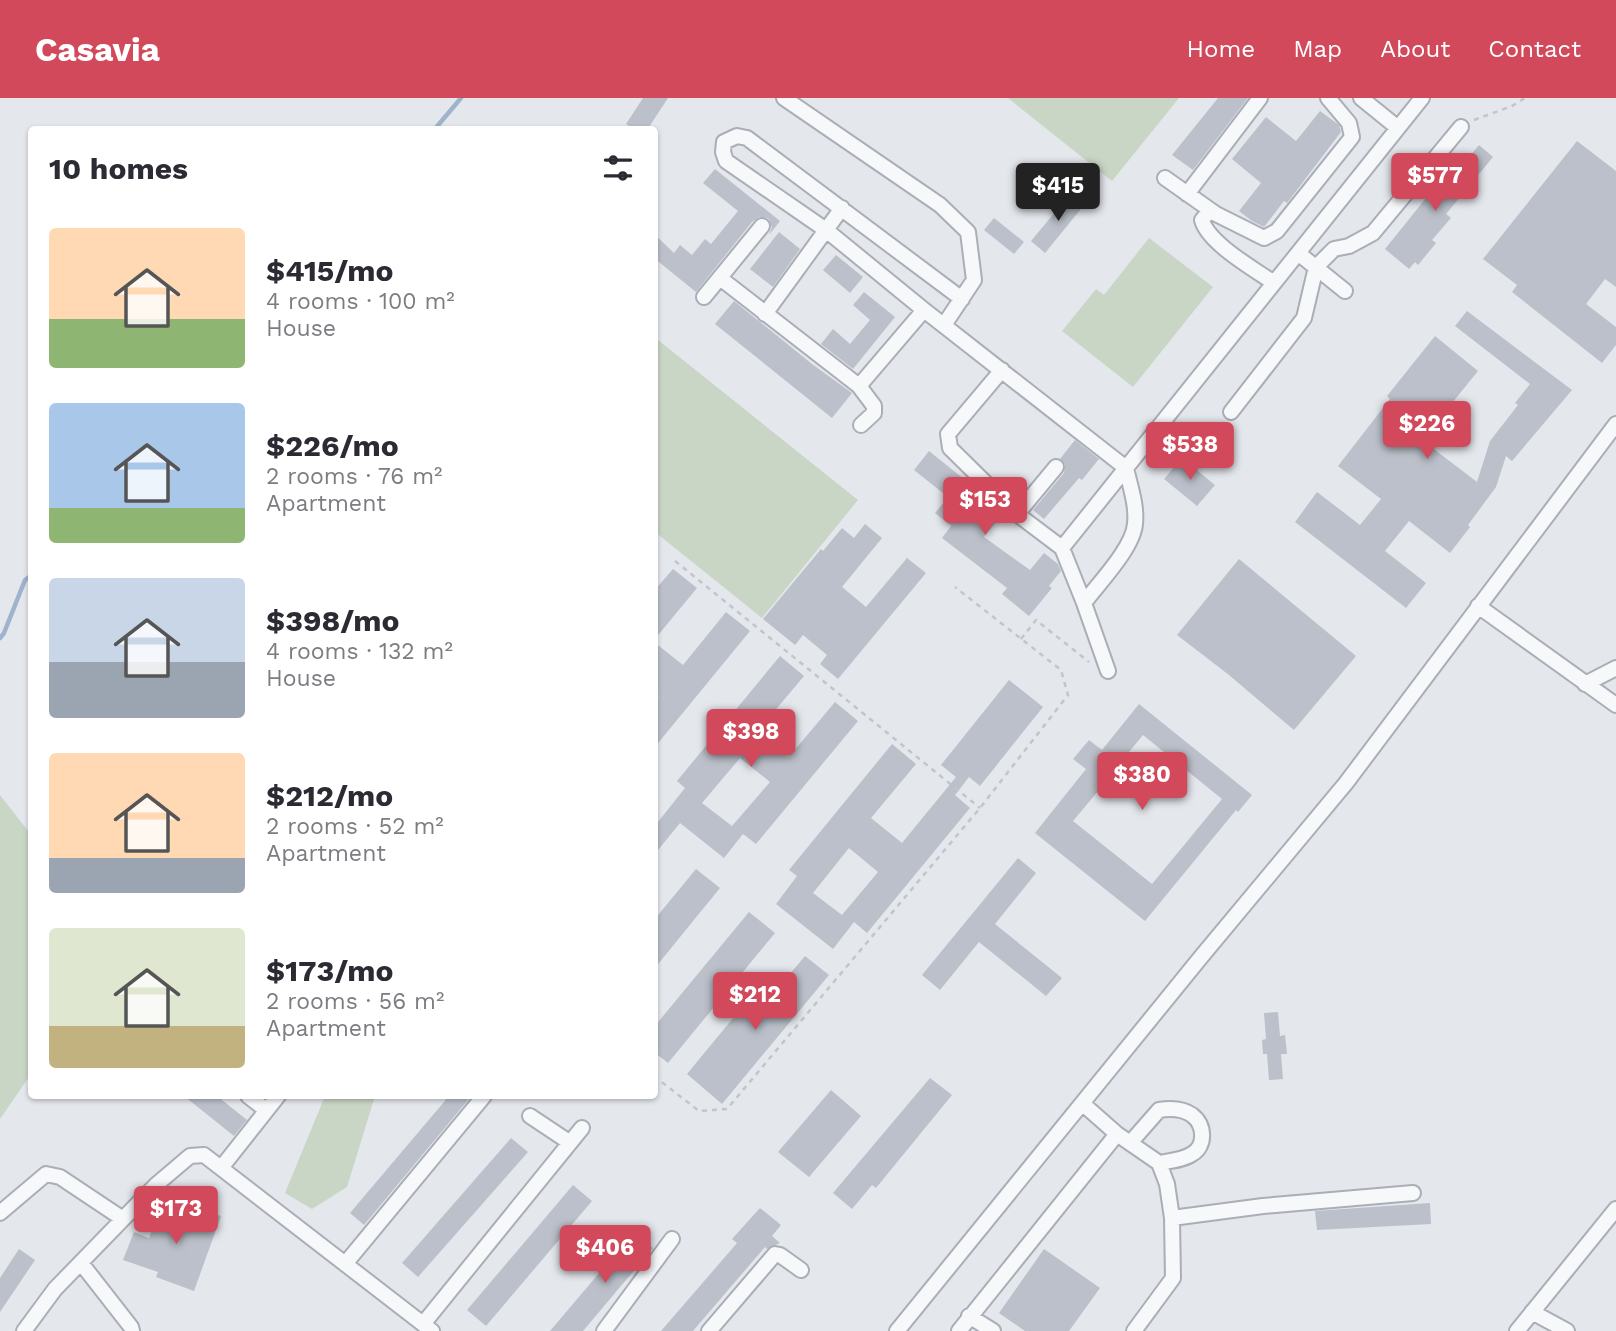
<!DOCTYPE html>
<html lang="en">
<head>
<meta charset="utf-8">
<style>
	body { margin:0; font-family:"Work Sans",sans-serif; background:#f2f2f3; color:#2b2b33; height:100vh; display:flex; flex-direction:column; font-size:26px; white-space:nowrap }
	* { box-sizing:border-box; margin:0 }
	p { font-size:23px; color:#7c7c81 }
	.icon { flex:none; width:38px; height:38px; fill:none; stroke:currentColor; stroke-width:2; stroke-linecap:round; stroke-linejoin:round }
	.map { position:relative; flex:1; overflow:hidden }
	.panel { position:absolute; left:28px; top:28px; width:630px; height:973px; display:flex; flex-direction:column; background:#fff; border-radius:7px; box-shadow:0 2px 5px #0004 }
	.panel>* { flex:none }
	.price { position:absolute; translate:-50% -60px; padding:0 16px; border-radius:7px; background:#d1495b; color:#fff; font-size:23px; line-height:46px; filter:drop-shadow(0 2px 4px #0008) }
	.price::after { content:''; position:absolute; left:50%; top:42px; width:21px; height:16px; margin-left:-10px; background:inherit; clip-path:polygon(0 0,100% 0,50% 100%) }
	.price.selected { background:#222; color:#fff }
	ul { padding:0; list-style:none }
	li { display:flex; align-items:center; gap:21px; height:175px; padding:0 21px }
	li span { display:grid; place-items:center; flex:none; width:196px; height:140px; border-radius:7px; color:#555 }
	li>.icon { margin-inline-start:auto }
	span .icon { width:84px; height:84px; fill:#fffc; stroke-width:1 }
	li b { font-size:30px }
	h2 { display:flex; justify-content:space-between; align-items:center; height:84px; padding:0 21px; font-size:30px }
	header { display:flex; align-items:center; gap:42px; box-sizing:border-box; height:98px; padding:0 35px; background:#d1495b; color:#fff }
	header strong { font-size:33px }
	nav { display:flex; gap:38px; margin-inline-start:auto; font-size:24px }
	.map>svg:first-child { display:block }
	.green { fill:#c9d6c5 }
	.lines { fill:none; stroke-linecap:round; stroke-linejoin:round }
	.stream { stroke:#9fb4cc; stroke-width:4.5 }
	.building { fill:#bbc0ca; fill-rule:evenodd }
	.minor-casing { stroke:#a9aeb7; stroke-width:18 }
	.path { stroke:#c2c5cb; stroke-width:2.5; stroke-dasharray:5 5; stroke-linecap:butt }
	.minor { stroke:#f7f8fa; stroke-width:14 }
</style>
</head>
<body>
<header>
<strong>Casavia</strong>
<nav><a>Home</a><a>Map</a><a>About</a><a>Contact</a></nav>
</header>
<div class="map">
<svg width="1616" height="1233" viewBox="0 0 1616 1233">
	<rect width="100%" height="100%" fill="#e4e7ec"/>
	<path class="green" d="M1008,0H1179L1112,83Z
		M1149,140L1213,189L1133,289L1062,233L1096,191L1104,197Z
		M658,242L858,402L762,520L655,434L654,247Z
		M0,697L32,738L31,976L0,1021Z
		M325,998H375L347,1089L312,1111L285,1095Z"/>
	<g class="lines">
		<path class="stream" d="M434,32L461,0
			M0,540L4,535L25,482L32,477"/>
	</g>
	<path class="building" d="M643,0H668L647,32H636L626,26Z
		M1218,0H1248L1193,72L1172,57Z
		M1320,13L1339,27L1341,34L1287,105L1284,103L1264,129L1252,123L1239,113L1261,85L1232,61L1266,19L1296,43Z
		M1577,43L1616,73V189L1605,181L1586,206L1616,229V247L1602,265L1512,194L1517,187L1483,161Z
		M1479,47L1493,59L1446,116L1451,120L1432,142L1436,145L1418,167L1415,164L1409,171L1385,151L1426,100L1432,104Z
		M715,71L780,123L769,137L772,129L768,120L759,119L752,124L696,194L654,160V136L674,155L680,147L692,157L705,141L711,146L738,113L703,85Z
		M1071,95L1085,106L1045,155L1031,143Z
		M994,120L1024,144L1014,156L984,132Z
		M779,134L800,151L773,189L750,171Z
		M836,157L863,179L850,195L823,172Z
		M864,194L895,219L853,271L821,246L833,231L850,246L870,222L853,207Z
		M734,203L812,266L852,295L832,320L715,226Z
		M1467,213L1572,292L1512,363L1506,358L1496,389L1468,427L1470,429L1450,455L1409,423L1385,453L1426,485L1406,510L1295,424L1317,394L1360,427L1381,401L1338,368L1390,301L1387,298L1435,238L1478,273L1422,342L1477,384L1490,343L1518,307L1515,305L1530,286L1455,228Z
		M1075,342L1099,361L1082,382L1079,380L1044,421L1033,412L1064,375L1065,366L1060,361Z
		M929,353L985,398L1003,415L984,439L1030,472L1044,455L1058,466L1061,473L1049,488L1052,490L1029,518L1002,496L1007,490L942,440L951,428L935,415L948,399L914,372Z
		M1182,360L1215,387L1197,408L1164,381Z
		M865,426L882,440L842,489L866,509L907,460L926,475L838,581L820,566L827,557L803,537L795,547L763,521L821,451L823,453L842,430L854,440Z
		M1239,461L1356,558L1294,632L1229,577L1177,537Z
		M673,471L697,490L654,542V493Z
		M726,514L750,533L654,650V604L659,598L654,594V544L683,567Z
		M780,558L804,578L762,628L793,654L835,604L858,623L756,746L743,736L724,760L680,725L654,757V729L685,690L677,683ZM740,660L770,684L732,728L702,705Z
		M1009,582L1043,609L980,688L969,679L955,697L970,710L867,835L854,824L833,851L776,806L797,778L789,772L892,646L916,666L871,720L902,745L956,679L941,667ZM849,750L878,774L842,817L813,795Z
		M1139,606L1252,697L1238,714L1236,712L1145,823L1035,735L1086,671L1073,661L1089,642L1102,652ZM1143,637L1222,701L1152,786L1073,723L1104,686L1114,694L1130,675L1119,666Z
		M1018,760L1036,775L995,826L1062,880L1046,898L979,844L940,892L922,877Z
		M696,771L720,790L654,871V822Z
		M749,814L775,835L668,965L654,954V929Z
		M805,858L829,877L722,1006L687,976L752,897L764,907Z
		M1278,914L1280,938L1285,937L1287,956H1281L1283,981L1269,982L1267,956H1263L1262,942L1266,941L1264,915Z
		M930,980L952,997L876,1090L872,1087L852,1111L833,1095Z
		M831,992L861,1018L809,1079L778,1054Z
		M184,998H217L247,1022L234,1038Z
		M449,998H462L468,1002L364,1127L350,1115Z
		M511,1040L528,1054L418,1179L402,1165Z
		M573,1087L592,1103L486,1228L467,1212Z
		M183,1105L221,1118L194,1193L156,1179L158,1174L123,1162L134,1134L149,1140L157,1118L176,1125Z
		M1430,1105L1431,1126L1317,1132L1315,1113Z
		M760,1110L781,1127L772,1138L780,1145L767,1151L765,1149L693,1233H661L737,1145L732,1141Z
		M634,1134L653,1150L583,1233H550Z
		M19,1151L35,1162L0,1214V1180Z
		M1044,1151L1100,1190L1069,1233H1025L999,1215Z"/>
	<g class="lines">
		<defs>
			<path id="minor" d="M784,0L940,107L968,134L974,182L944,227
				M1361,0L1398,30
				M1165,80L1216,116L1264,140L1277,133L1352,39L1349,25L1328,0
				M1187,96L1260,0
				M1210,112L1202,122C1208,145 1254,171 1274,185
				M1298,155L1345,193
				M720,180L859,288L874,308V315L861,327
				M704,199L762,128
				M962,201L747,40L737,38L724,44L723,54L726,63L826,132L924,212L1126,370C1130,388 1137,407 1135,426C1133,450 1099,485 1084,505
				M765,216L842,110
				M1002,272L948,336L950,350L1017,416L1062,450L1084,505L1108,573
				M859,288L924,212
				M1231,314L1304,220L1316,169L1334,151L1349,148L1373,135L1461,29
				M1017,416L1056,369
				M1062,450L1422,0
				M1478,508L1616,607
				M1585,586L1616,570
				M248,998L266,1012
				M1083,1006L1117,1036L1159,1065L1167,1086L1172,1120L1173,1180L1134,1233
				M530,1018L569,1044
				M1130,1045L1159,1012C1171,1010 1182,1010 1192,1017C1205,1027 1206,1048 1192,1056C1183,1062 1170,1063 1159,1065
				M221,1070L278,998
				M0,1115L46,1076L60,1079L123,1121
				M1172,1120L1263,1108L1413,1095
				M81,1165L131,1229L132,1233
				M345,1166L484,998
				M1532,1214L1567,1233
				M969,1218L993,1233
				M423,1226L582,1030
				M24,1233L55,1191L157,1086L190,1058L204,1057L432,1233
				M604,1233L672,1141
				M709,1233L775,1156L780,1157L801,1172
				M897,1233L1201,859L1346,685L1616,326
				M959,1233L1117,1036
				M1517,1233L1616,1111"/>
		</defs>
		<use href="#minor" class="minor-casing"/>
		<path class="path" d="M1474,22L1512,8L1525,0
			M675,463L980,710
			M1021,541L1036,522L1089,564
			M654,978L699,1013L727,1011L980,710L1068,597L1061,572L955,489"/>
		<use href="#minor" class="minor"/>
	</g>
</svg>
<b class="price" style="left:1435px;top:115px">$577</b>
<b class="price selected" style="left:1058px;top:125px">$415</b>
<b class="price" style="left:1427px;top:363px">$226</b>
<b class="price" style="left:1190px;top:384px">$538</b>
<b class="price" style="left:985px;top:439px">$153</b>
<b class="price" style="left:751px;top:671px">$398</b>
<b class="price" style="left:1142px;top:714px">$380</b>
<b class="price" style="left:755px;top:934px">$212</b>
<b class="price" style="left:176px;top:1148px">$173</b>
<b class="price" style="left:605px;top:1187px">$406</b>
<section class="panel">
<h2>10 homes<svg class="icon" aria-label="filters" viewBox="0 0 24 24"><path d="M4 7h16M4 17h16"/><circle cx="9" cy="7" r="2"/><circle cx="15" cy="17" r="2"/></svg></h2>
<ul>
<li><span style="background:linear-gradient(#ffd9b3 65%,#8fb573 0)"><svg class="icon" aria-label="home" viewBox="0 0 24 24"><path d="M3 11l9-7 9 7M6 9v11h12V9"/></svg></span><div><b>$415/mo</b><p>4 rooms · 100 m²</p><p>House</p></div></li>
<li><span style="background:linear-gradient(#a9c7e8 75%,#8fb573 0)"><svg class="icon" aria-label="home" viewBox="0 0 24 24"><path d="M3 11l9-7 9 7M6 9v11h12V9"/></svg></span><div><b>$226/mo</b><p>2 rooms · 76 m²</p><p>Apartment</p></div></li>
<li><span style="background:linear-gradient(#c9d6e8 60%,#9aa5b1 0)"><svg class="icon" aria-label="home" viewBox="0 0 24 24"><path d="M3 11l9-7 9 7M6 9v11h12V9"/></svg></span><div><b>$398/mo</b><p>4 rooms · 132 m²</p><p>House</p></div></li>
<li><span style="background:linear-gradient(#ffd9b3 75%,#9aa5b1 0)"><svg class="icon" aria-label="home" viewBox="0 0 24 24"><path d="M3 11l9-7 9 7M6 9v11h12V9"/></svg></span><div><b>$212/mo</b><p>2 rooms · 52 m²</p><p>Apartment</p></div></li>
<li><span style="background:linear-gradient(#dfe7d0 70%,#c2b280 0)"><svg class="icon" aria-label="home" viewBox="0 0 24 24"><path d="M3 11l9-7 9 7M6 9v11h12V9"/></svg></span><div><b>$173/mo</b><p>2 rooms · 56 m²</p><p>Apartment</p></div></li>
</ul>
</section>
</div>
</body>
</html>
